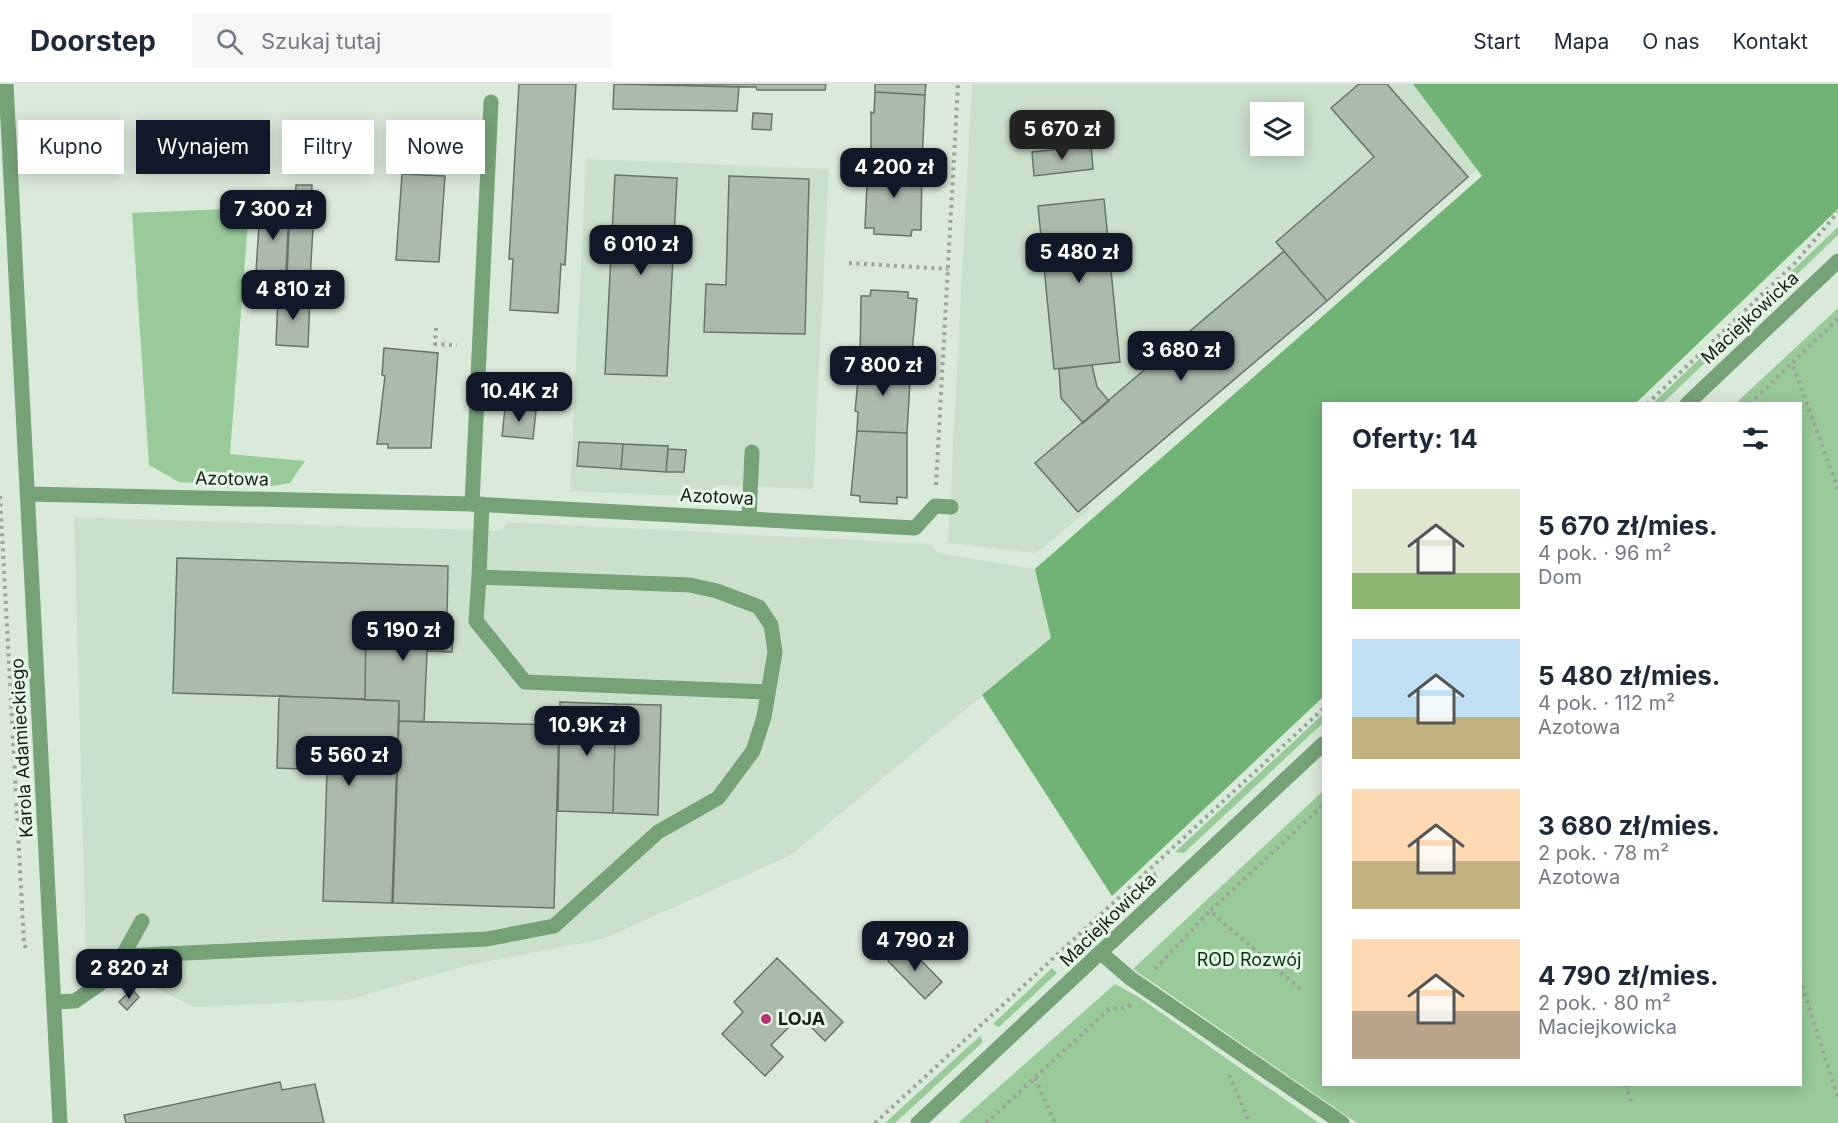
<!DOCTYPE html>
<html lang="pl">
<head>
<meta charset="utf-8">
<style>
	body { margin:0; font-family:Inter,sans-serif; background:#f6f6f7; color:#1f2937; height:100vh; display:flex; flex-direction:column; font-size:22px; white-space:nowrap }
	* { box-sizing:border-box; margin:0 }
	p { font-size:20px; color:#747a83 }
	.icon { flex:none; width:33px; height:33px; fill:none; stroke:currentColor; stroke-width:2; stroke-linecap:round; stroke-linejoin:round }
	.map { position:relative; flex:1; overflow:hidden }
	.panel { position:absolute; left:1322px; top:318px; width:480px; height:684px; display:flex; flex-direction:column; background:#fff; border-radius:0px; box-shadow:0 3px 15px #0003 }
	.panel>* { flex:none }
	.top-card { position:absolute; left:18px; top:36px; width:570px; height:54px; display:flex; gap:12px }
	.controls { position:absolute; left:1250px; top:18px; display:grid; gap:12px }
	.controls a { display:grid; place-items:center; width:54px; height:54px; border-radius:0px; background:#fff; box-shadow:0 3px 15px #0003; font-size:30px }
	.price { position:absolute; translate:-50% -51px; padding:0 14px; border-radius:12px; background:#111827; color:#fff; font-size:20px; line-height:39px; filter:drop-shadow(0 2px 3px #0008) }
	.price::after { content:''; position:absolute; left:50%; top:36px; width:18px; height:14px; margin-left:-9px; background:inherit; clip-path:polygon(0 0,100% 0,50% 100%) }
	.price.current { background:#222; color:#fff }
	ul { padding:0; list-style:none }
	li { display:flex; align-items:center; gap:18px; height:150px; padding:0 30px }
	li span { display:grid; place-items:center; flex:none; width:168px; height:120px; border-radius:0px; color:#555 }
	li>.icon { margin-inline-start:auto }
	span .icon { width:72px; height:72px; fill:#fffc; stroke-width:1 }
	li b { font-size:26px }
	h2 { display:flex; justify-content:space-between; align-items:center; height:72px; padding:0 30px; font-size:26px }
	.pill { padding:0 21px; border-radius:0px; background:#fff; box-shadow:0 3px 15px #0003; font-size:21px; line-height:54px }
	.pill.current { background:#111827; color:#fff }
	header { display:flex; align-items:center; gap:36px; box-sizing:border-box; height:84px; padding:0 30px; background:#fff; border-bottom:2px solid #e0e1e3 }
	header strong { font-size:28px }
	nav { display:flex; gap:33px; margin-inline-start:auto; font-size:21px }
	.search { width:420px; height:54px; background:#f6f6f7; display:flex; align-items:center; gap:15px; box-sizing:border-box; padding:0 21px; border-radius:0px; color:#747a83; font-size:22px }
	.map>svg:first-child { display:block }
	.built { fill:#cae0cb; fill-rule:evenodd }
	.green { fill:#98ca9a }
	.forest { fill:#70b375 }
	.building { fill:#aabaab; stroke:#667567; stroke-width:1.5 }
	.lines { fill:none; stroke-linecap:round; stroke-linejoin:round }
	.path { stroke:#98a598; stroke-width:4; stroke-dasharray:3 4.5; stroke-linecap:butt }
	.service { stroke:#76a278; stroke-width:15 }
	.minor { stroke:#76a278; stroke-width:15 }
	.tertiary { stroke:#76a278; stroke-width:15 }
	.poi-dot { fill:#b93272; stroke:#e7f7e7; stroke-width:2 }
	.labels { text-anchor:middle; stroke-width:6; stroke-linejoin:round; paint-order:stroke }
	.street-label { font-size:18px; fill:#171d17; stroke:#e7f7e7 }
	.park-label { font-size:18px; fill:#03360d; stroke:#e7f7e7 }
	.poi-label { font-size:18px; font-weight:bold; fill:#171d17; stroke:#e7f7e7; text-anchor:start }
</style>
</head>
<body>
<header>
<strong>Doorstep</strong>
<div class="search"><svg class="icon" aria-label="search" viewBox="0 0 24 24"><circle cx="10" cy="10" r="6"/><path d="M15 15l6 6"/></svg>Szukaj tutaj</div>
<nav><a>Start</a><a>Mapa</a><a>O nas</a><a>Kontakt</a></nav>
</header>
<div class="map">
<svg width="1838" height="1039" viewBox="0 0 1838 1039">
	<rect width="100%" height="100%" fill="#daeada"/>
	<path class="built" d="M972,0H1413L1477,85L1327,217L1087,420L1090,425L1036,469L948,459ZM1260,28H1293V62H1260Z
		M586,75L829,85L813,405L716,401L709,413L570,407Z
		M74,433L502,447L507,438L930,460L937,469L1035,485L1052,554L789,772L603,855L473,880L348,916L194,923L127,890L106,873L86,872Z"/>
	<path class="green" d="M249,124L230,370L305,377L290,399L267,403L179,398L149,381L132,129Z
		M1838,143V151L1663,319H1653Z
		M1838,224V1039H1357L1133,885L1323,707V1000H1800V320L1736,319Z
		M1323,630V639L1184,769L1175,768Z
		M1155,787L1158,794L1070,876L1065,872Z
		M1052,884L1057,889L999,943L993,940Z
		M1115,900L1137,912L1319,1039H958Z
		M980,952L983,958L895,1039H885Z"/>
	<path class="forest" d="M1413,0H1838V125L1636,319L1323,320V613L1112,812L982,611L1051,554L1035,485L1482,92Z"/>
	<path class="building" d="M519,0H576L565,181L561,180L558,229L510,226L513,175H509Z
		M614,0H826L825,6H757L756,3Z
		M614,0L739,3L737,27L613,25Z
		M875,0H926L925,11L875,8Z
		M1359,0H1387L1468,93L1327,217L1276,158L1374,73L1331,24Z
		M875,8L925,11L922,81L871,79V28L874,29Z
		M753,29L772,30L771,46L752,45Z
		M1091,62L1093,85L1034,92L1032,68Z
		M871,79L922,81L921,146H912L911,152L874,150V144H865L867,99H870Z
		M402,90L445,92L439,178L396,176Z
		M615,91L677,94L667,292L605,290Z
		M729,92L809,95L805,250L704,248L706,200L726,201Z
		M296,101H312L310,144L294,143Z
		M1104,115L1120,278L1054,285L1038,122Z
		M260,125L289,126L286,188H256Z
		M289,143L313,144L310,195L287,194Z
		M1284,167L1327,217L1078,428L1035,379Z
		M871,206L908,208V214L917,215L911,279L860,276L861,212H870Z
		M278,211L310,213L308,263L276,261Z
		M384,264L438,269L431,364H388V360H377L385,292L382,291Z
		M860,276L911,279L907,349L857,347L858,328L855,327Z
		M1092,281L1097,303L1109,317L1083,339L1061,314L1059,285Z
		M505,324L536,327L533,355L502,352Z
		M857,347L907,349V414L897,413V420L860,418V412L851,411Z
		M579,358L623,360L621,385L577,382Z
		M623,360L668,362L666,388L621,385Z
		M668,365L686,366L684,388H666Z
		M177,474L448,482L447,539L366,537L365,615L173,609Z
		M447,536L454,537L452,568L427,567L424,638L399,637V617L365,616L366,537L447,539Z
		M279,612L399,617L392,819L323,817L327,686L277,684Z
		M560,618L616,620L613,729L558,727Z
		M616,620L661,621L658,731L613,729Z
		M399,637L559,641L554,824L393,819Z
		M905,860L942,898L925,915L888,877Z
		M777,874L843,938L825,957L800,932L771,961L783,973L765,992L722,950L743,928L734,918Z
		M132,905L139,913L127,926L119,918Z
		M280,998L282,1006L315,1000L324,1039H126L124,1031Z"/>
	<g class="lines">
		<path class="path" d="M849,179L948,185
			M1838,235L1792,279L1838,405
			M436,244L435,260L457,261
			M1647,320L1795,179L1838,128
			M1750,320L1792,279
			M936,401L958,0
			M0,412L24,860L27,867
			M1155,885L1210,827
			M1800,895L1838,1014
			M1300,905L1210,827L1323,721
			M1229,991L1250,1039
			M1035,994L1055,1039
			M1626,1000L1632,1022
			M875,1039L1323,625
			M986,1039L1109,925L1127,924L1131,920"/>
		<path class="service" d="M472,420L491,18
			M749,435L752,368
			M479,493L476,537L525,598L767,608
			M1101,869L1130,894L1342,1039
			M122,872L487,855L554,842L658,748L718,714L753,667L764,633L775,568L771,541L759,523L717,507L690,501L479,493L482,420
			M54,918L75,917L101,899L117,882L142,837"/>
		<path class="minor" d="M6,0L60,1039
			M28,410L472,420L915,444L935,422L951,423"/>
		<path class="tertiary" d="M1687,320L1838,177
			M918,1039L1323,660"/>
	</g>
	<circle class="poi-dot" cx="766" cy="935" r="6"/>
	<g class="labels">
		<g class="street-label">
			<text transform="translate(1750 234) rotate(-43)" y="6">Maciejkowicka</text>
			<text transform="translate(232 395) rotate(1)" y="6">Azotowa</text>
			<text transform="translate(717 413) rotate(3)" y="6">Azotowa</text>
			<text transform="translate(22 664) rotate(-93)" y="6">Karola Adamieckiego</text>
			<text transform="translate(1108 836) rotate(-44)" y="6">Maciejkowicka</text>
		</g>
		<g class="park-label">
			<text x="1249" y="882">ROD Rozwój</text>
		</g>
		<g class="poi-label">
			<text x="778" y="941">LOJA</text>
		</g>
	</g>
</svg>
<div class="controls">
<a><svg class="icon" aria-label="layers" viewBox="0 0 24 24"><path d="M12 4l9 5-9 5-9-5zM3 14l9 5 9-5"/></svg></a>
</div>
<b class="price current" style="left:1062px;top:77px">5 670 zł</b>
<b class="price" style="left:894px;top:115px">4 200 zł</b>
<b class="price" style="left:273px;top:157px">7 300 zł</b>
<b class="price" style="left:641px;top:192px">6 010 zł</b>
<b class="price" style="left:1079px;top:200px">5 480 zł</b>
<b class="price" style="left:293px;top:237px">4 810 zł</b>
<b class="price" style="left:1181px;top:298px">3 680 zł</b>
<b class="price" style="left:883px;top:313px">7 800 zł</b>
<b class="price" style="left:519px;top:339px">10.4K zł</b>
<b class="price" style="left:403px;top:578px">5 190 zł</b>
<b class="price" style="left:587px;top:673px">10.9K zł</b>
<b class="price" style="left:349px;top:703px">5 560 zł</b>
<b class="price" style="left:915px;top:888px">4 790 zł</b>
<b class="price" style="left:129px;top:916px">2 820 zł</b>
<div class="top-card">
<a class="pill">Kupno</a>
<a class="pill current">Wynajem</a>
<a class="pill">Filtry</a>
<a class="pill">Nowe</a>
</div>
<section class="panel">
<h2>Oferty: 14<svg class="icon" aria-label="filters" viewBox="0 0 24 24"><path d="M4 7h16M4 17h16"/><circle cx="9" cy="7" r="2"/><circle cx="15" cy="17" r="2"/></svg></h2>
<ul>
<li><span style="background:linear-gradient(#dfe7d0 70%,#8fb573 0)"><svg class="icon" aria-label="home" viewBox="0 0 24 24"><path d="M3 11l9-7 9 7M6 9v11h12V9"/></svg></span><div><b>5 670 zł/mies.</b><p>4 pok. · 96 m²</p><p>Dom</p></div></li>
<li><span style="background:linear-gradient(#bfe0f5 65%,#c2b280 0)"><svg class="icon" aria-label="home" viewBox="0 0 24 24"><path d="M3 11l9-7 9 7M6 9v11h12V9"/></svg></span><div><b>5 480 zł/mies.</b><p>4 pok. · 112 m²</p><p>Azotowa</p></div></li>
<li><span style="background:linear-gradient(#ffd9b3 60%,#c2b280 0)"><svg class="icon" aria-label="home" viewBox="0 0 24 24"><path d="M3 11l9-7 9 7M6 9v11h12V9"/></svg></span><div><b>3 680 zł/mies.</b><p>2 pok. · 78 m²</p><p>Azotowa</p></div></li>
<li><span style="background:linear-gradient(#ffd9b3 60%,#b9a48a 0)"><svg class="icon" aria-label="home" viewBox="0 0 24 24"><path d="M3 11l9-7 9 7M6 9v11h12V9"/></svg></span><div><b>4 790 zł/mies.</b><p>2 pok. · 80 m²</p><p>Maciejkowicka</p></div></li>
</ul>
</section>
</div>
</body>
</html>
